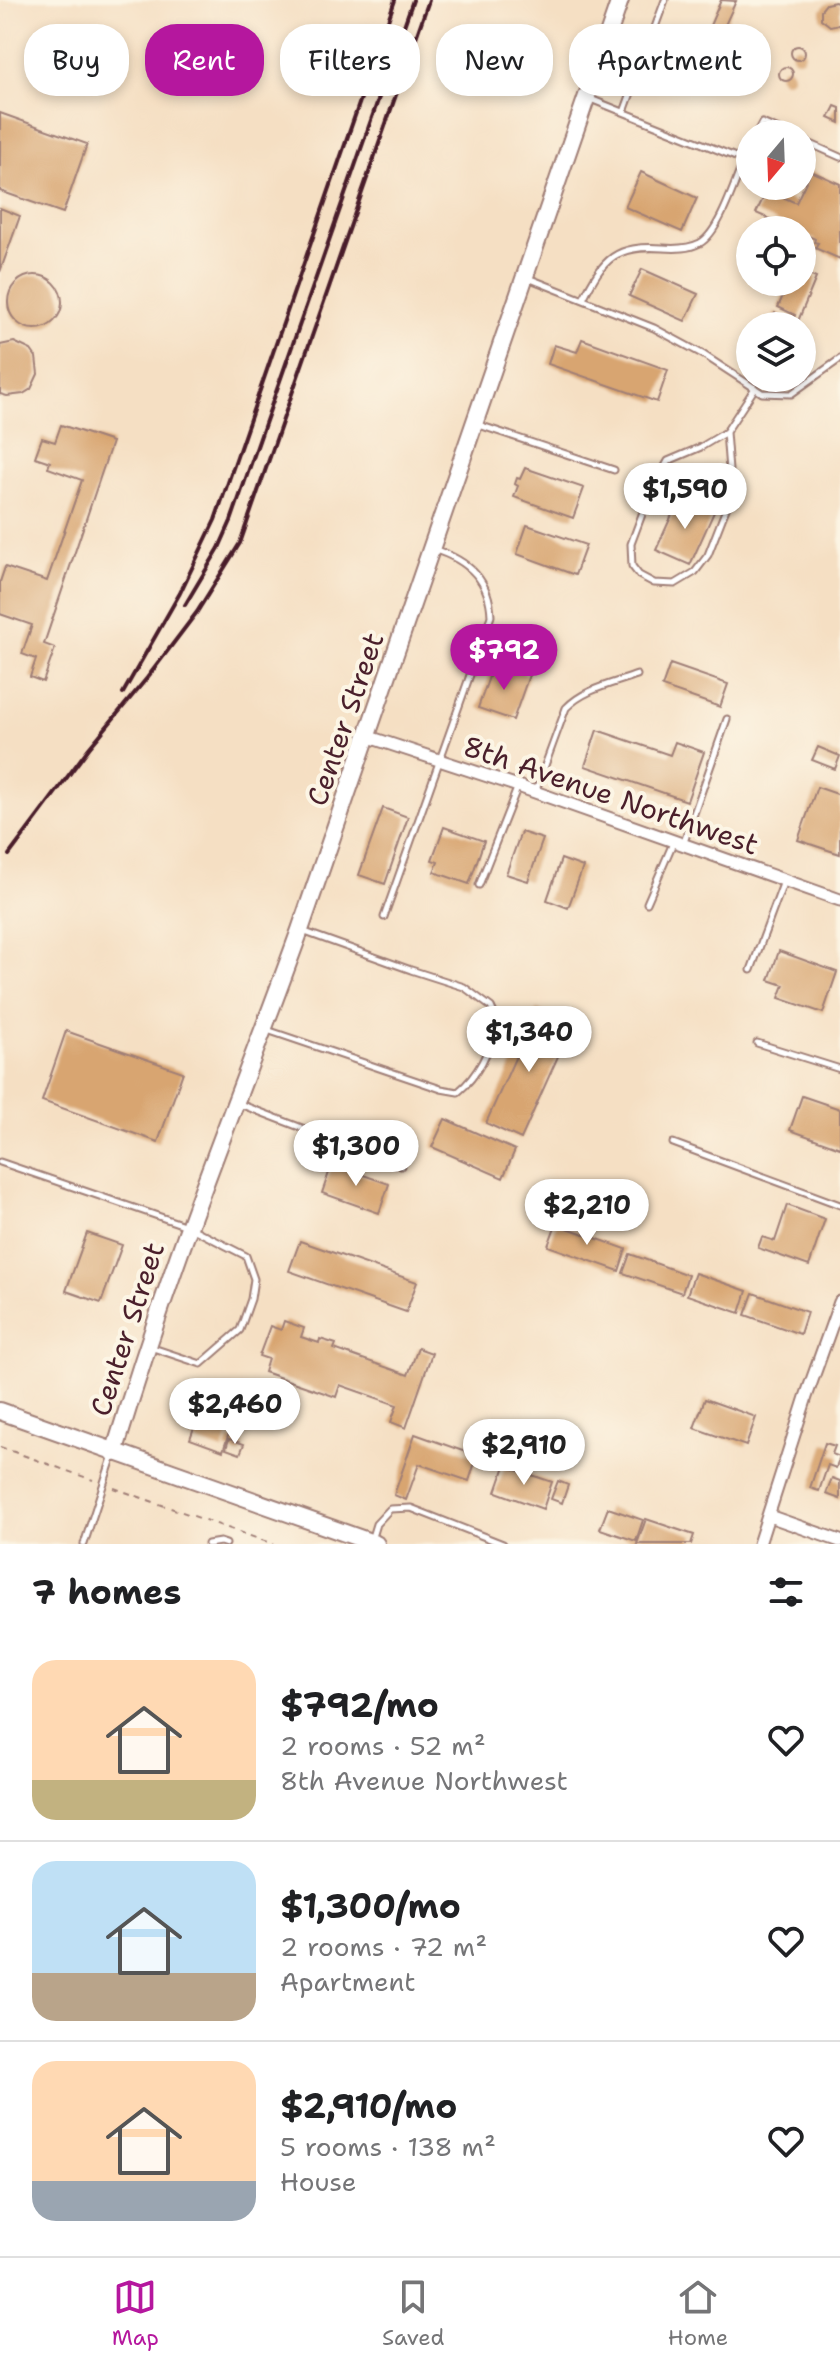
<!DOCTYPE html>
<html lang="en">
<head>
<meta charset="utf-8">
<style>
	body { margin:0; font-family:"Shantell Sans",sans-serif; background:#f2f2f2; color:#202124; height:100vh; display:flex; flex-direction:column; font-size:30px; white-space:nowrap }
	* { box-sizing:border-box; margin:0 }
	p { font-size:26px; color:#757577 }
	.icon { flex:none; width:44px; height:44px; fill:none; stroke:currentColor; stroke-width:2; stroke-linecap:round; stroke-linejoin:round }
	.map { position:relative; height:1544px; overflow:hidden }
	.drawer { display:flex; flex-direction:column; background:#fff; flex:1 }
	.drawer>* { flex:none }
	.top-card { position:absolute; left:24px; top:24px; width:792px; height:72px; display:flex; gap:16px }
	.needle { width:52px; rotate:199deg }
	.tools { position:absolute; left:736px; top:120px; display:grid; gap:16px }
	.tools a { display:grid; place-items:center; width:80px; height:80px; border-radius:50%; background:#fff; box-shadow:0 4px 12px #0003; font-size:40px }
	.price { position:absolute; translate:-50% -68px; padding:0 18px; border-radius:28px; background:#fff; color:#222; font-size:26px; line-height:52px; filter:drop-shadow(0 2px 4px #0008) }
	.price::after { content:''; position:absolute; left:50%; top:48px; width:24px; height:18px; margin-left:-12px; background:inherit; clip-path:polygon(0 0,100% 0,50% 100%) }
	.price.selected { background:#b5179e; color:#fff }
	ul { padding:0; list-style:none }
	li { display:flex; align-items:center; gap:24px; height:200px; padding:0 32px }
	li+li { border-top:2px solid #e0e0e0 }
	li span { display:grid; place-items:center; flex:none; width:224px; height:160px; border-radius:24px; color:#555 }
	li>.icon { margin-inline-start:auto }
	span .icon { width:96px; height:96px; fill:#fffc; stroke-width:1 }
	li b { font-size:34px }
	h2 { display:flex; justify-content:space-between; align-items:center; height:96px; padding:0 32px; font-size:34px }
	.chip { padding:0 28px; border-radius:32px; background:#fff; box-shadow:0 4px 12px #0003; font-size:28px; line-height:72px }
	.chip.selected { background:#b5179e; color:#fff }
	.tabs { display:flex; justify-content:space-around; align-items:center; height:112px; border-top:2px solid #e0e0e0; background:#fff; font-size:22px; color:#757577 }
	.tabs a { display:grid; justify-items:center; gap:4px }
	.tabs .selected { color:#b5179e }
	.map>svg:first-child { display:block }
	.building { fill:#d8a571 }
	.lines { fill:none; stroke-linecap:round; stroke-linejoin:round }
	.lane-casing { stroke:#a07f77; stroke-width:9 }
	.street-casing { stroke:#a07f77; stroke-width:15 }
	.secondary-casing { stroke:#a07f77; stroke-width:20 }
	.path { stroke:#a07f77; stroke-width:2; stroke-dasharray:6 6; stroke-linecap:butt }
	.lane { stroke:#fff; stroke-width:5 }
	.street { stroke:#fff; stroke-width:11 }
	.secondary { stroke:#fff; stroke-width:16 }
	.rail { stroke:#4a1f2b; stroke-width:4 }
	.labels { text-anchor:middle; stroke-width:8; stroke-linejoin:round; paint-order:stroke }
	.street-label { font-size:28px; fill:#4a1f2b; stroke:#fcf5e5 }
</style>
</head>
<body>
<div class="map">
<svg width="840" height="1544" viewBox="0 0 840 1544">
	<rect width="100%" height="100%" fill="#fcf5e5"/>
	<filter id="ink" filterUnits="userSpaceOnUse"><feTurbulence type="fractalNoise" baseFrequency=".0125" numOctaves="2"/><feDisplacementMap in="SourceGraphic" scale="16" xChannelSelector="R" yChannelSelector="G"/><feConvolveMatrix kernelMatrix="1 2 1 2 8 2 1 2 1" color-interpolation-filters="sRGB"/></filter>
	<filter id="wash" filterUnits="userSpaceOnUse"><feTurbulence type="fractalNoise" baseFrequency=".006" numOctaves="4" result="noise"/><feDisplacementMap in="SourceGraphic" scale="32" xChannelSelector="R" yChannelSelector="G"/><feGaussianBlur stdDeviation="1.8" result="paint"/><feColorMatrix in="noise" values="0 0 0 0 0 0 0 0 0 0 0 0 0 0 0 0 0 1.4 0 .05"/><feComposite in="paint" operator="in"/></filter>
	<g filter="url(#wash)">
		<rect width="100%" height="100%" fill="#f5dfc3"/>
		<g id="blocks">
			<path class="building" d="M721,0L736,1L711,56L699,51Z
				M835,2L840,5V24L830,26L821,19V10L826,4Z
				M791 53a7 7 0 1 1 14 0a7 7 0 1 1-14 0Z
				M779 74a7 7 0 1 1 14 0a7 7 0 1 1-14 0Z
				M835,106L840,108V123L829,118Z
				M0,113L87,144L63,213L0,191Z
				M811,171L840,184V259L815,248L818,243L814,242L815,239L802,233V230H795L756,213L767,190L796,203Z
				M641,172L697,198L682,232L625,207Z
				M0,208L20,216L0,272Z
				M642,269L698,294L685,321L629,296Z
				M802,272L816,278L796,326H769L775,313L793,321L795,315L778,307L789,282H802Z
				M8 302a27 27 0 1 1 54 0a27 27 0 1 1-54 0Z
				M582,339L668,370L657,402L548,364L554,345L577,352Z
				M14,342L31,350L36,357L38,374L31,389L23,394L7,396L0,394V345Z
				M61,425L112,442L44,644L55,648L43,682L30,677L36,659L22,654L32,625L0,614V582L5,567L47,581L82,480L48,468L50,462L35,457L42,438L55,442Z
				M525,468L584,488L573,518L514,497L518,486L515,484L517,478L520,479Z
				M680,497L714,512L690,565L656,550Z
				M527,525L586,545L575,575L517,554Z
				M494,663L529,675L513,720L478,708Z
				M670,664L728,684L720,707L662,687Z
				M597,730L670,755L675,742L704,752L687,801L585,766Z
				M818,747L840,756L835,769L812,760Z
				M817,787L840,795V854L798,840Z
				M383,808L408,817L385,884L359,875Z
				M444,827L484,841L469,884L434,872L438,862L432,860Z
				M521,832L543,839L528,881L506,874Z
				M561,859L583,867L568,908L547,900Z
				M779,951L837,972L823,1013L779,998L784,985L769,980Z
				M537,1009L572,1025L521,1139L486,1123Z
				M66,1031L183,1072L158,1142L42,1101Z
				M802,1096L840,1109V1148L790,1130Z
				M445,1119L515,1150L503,1178L432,1147Z
				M332,1164L389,1184L379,1213L322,1193Z
				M787,1205L825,1219L809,1266L758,1248L762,1237L775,1241Z
				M556,1224L626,1249L619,1271L548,1246Z
				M87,1233L122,1245L101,1303L66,1291Z
				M300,1241L417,1282L406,1312L289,1271Z
				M630,1254L688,1275L682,1293L623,1273Z
				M695,1273L747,1291L740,1313L687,1295Z
				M753,1293L807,1312L800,1334L745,1315Z
				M284,1321L304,1328L301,1337L319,1343L320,1339L336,1344L334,1349L408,1375L418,1348L432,1353L406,1428L391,1422L397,1405L340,1385L336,1397L264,1372L268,1359L259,1356L270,1326L281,1330Z
				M705,1399L756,1417L746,1446L694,1428Z
				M203,1402L212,1405L209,1413L233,1421L223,1451L190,1439Z
				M415,1434L477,1456L469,1481L419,1464L406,1500L394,1495Z
				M229,1439L244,1444L240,1454L226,1449Z
				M825,1443L835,1446L832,1454L840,1457L836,1468L828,1465L819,1491L810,1488Z
				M505,1466L552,1482L543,1509L496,1492Z
				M832,1478L840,1481V1499L826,1494Z
				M558,1481L568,1485L562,1503L551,1499Z
				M608,1508L643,1520L636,1541L600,1529Z
				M646,1519L694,1535L691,1544H637Z"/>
		</g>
	</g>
	<g filter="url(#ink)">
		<use href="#blocks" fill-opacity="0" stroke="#a07f77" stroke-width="2"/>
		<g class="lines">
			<defs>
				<path id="lane" d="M588,98L743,160
					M624,112L665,0
					M756,134L762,123L788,134
					M802,140L840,157
					M528,278L654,328L704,355L762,393L791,394L840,359
					M583,299C604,258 615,245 663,248C676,249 688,249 700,243C722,231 738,170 750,146
					M476,424L614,470
					M726,432L731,496L708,555L695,572L675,584L654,583L639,575L632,566L631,544L650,493L668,461L701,447Z
					M726,432L755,388
					M536,790L566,708C584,689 612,684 637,675
					M683,845L727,719
					M479,885L518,786
					M647,903L673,843
					M384,917L491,616C490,579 467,559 432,549
					M751,970L784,881
					M267,1030L441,1089L458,1092C480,1074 491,1048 497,1020L491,1007L464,987L411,970L305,932
					M757,1043L840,1069
					M237,1103L401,1166
					M673,1143L840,1205
					M0,1162L184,1225
					M150,1347L201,1364L240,1330L251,1299L254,1279L246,1256L193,1229
					M372,1537L376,1524L390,1509L411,1508L503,1544
					M84,1544L112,1458
					M208,1544L220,1542L226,1544"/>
				<path id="street" d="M366,736L518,786L840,900
					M769,1516L840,1541
					M759,1544L806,1397L840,1302"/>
				<path id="secondary" d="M0,1411L376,1544
					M114,1453C137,1377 162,1302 189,1227C225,1128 264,1030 300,930L620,0"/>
			</defs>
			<use href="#lane" class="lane-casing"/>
			<use href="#street" class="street-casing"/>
			<use href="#secondary" class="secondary-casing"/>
			<path class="path" d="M0,1447L93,1480
				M114,1488L273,1544"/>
			<use href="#lane" class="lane"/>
			<use href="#street" class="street"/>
			<use href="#secondary" class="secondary"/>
			<path class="rail" d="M185,605L219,548L231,521L413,0
				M123,693L180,593L215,520L395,0
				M9,855L89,748L147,678L197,612L240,543L429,0"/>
		</g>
	</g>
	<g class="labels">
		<g class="street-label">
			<text transform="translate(345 719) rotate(-71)" y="10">Center Street</text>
			<text transform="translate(611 795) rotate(19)" y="10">8th Avenue Northwest</text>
			<text transform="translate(127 1329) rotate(-72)" y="10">Center Street</text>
		</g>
	</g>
</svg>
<div class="tools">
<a><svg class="needle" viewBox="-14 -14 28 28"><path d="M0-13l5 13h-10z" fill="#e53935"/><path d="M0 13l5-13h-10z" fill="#757577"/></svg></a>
<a><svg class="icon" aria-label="locate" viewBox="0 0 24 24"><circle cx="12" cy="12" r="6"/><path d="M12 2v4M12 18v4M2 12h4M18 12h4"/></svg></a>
<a><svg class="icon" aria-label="layers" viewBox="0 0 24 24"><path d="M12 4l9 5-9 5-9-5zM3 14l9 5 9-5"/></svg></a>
</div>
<b class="price" style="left:685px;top:531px">$1,590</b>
<b class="price selected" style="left:504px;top:692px">$792</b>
<b class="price" style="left:529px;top:1074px">$1,340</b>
<b class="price" style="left:356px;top:1188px">$1,300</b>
<b class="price" style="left:587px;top:1247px">$2,210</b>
<b class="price" style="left:235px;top:1446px">$2,460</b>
<b class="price" style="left:524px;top:1487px">$2,910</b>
<div class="top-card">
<a class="chip">Buy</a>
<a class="chip selected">Rent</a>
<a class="chip">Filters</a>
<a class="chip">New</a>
<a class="chip">Apartment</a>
</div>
</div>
<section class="drawer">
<h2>7 homes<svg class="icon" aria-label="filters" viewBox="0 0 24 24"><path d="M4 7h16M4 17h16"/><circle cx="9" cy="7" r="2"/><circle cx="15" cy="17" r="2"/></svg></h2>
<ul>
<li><span style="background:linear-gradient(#ffd9b3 75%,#c2b280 0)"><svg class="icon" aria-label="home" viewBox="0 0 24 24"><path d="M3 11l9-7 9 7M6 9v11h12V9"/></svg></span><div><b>$792/mo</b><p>2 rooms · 52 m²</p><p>8th Avenue Northwest</p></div><svg class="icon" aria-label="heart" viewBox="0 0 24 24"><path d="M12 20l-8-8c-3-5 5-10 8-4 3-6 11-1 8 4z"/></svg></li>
<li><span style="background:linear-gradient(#bfe0f5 70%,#b9a48a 0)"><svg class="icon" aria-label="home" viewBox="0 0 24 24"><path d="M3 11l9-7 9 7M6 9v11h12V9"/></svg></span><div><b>$1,300/mo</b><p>2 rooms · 72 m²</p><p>Apartment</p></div><svg class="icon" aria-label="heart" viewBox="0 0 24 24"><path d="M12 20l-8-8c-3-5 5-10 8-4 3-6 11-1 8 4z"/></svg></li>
<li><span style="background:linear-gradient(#ffd9b3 75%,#9aa5b1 0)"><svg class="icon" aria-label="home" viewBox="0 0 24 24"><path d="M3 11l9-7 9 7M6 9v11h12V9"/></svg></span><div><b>$2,910/mo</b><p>5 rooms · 138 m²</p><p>House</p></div><svg class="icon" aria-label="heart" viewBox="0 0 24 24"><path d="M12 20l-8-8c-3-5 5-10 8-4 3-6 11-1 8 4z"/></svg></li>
</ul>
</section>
<nav class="tabs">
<a class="selected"><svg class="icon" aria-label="map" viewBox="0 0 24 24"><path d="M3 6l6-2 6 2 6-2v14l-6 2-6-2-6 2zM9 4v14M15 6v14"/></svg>Map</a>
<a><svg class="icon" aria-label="saved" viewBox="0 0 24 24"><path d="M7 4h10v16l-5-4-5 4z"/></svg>Saved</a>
<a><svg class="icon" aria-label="home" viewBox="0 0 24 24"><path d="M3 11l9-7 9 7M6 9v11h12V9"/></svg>Home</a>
</nav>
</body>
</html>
